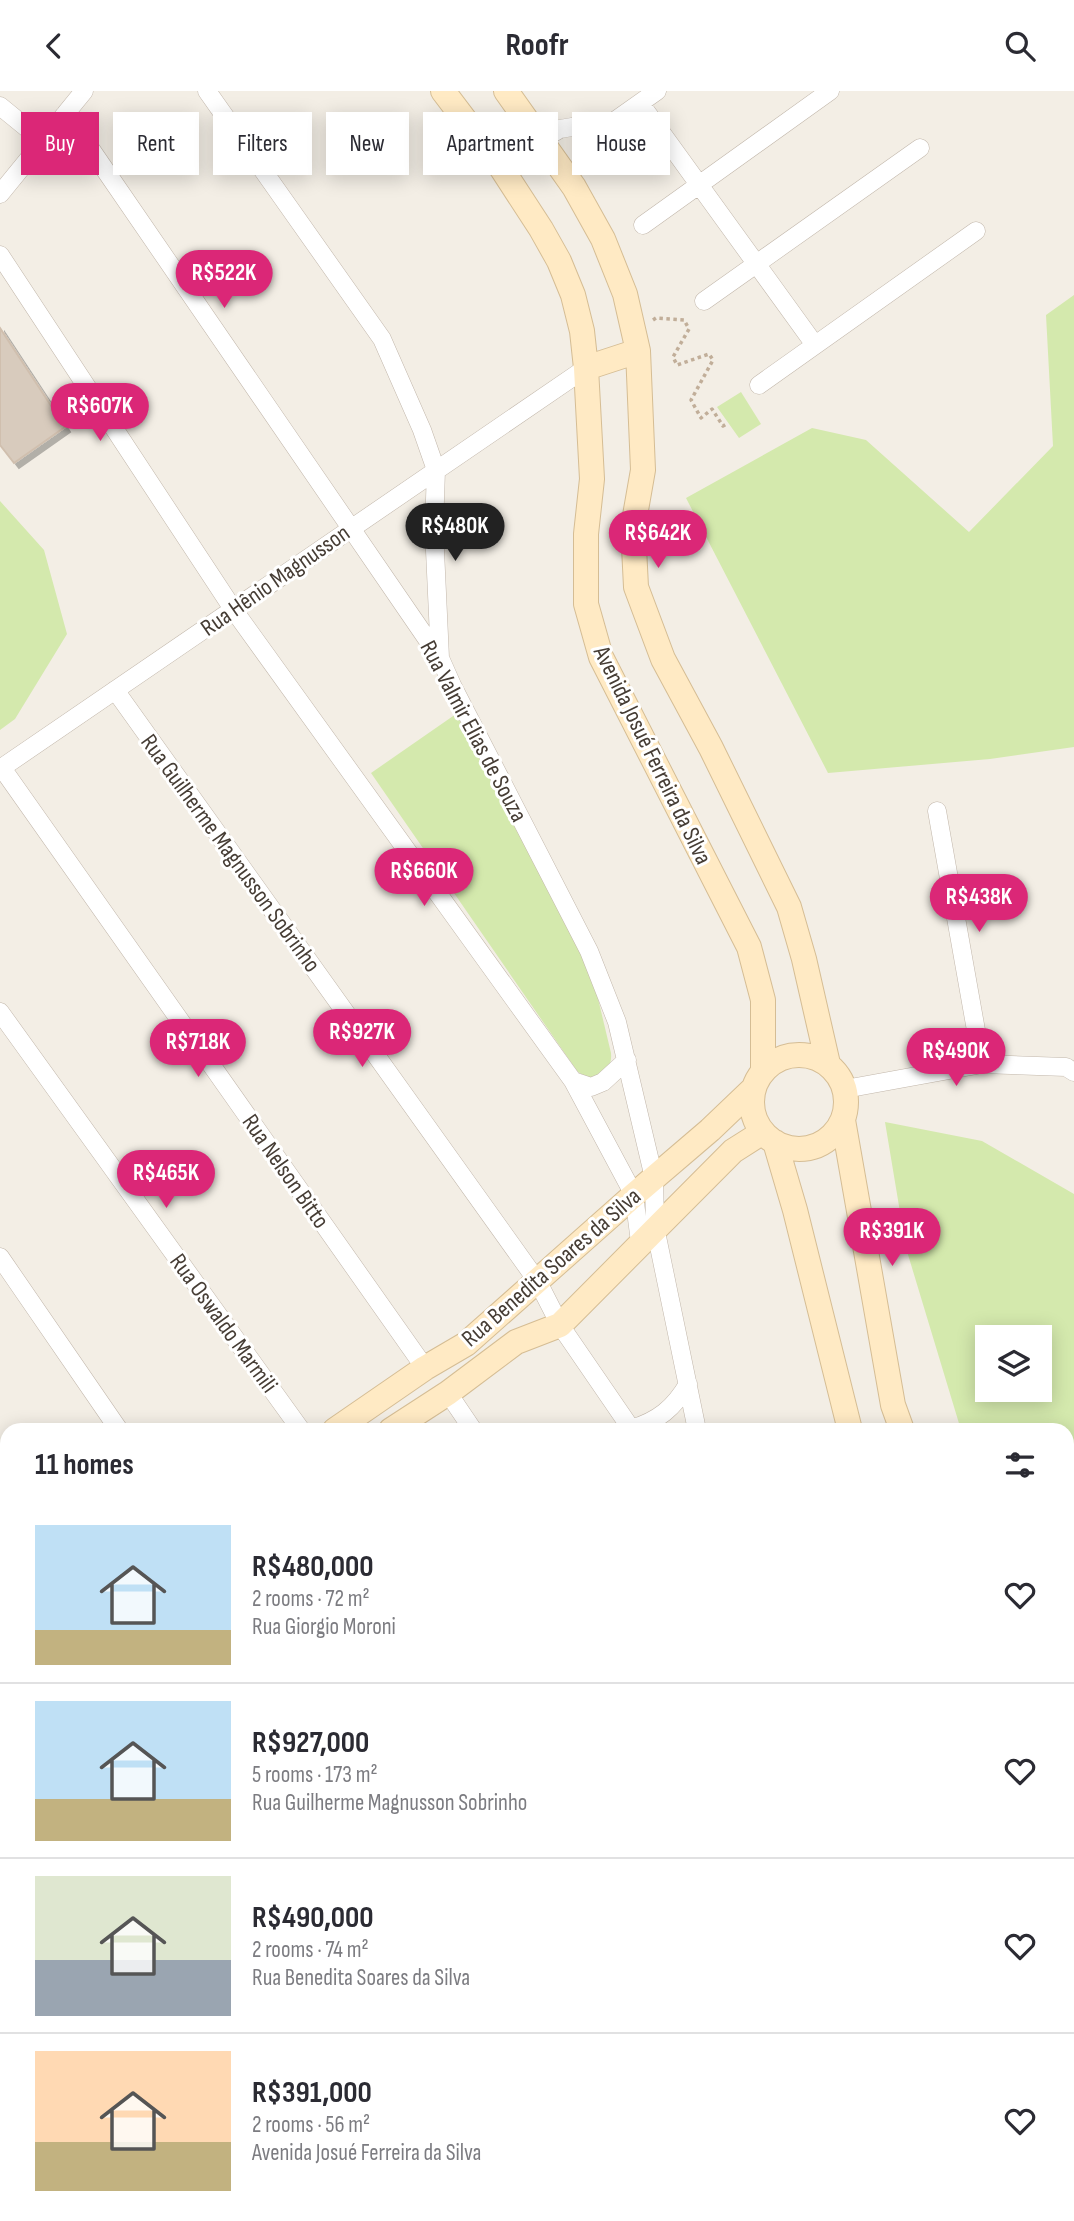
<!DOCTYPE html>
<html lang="en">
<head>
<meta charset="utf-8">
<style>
	body { margin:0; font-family:"Sofia Sans Condensed",sans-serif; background:#f7f7f7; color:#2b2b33; height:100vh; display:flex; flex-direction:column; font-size:26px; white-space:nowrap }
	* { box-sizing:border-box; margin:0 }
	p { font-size:23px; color:#7c7c81 }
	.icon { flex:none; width:38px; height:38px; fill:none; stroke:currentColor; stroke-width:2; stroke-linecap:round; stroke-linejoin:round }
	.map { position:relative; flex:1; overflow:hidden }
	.panel { position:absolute; left:0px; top:1332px; width:1074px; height:800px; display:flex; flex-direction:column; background:#fff; border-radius:21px 21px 0 0; box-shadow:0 4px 18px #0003 }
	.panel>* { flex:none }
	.hud { position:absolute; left:21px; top:21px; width:700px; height:63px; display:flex; gap:14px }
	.tools { position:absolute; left:975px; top:1234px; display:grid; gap:14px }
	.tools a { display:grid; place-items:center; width:77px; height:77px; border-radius:0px; background:#fff; box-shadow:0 4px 18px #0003; font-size:35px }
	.price { position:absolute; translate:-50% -60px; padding:0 16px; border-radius:24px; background:#db2777; color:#fff; font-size:23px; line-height:46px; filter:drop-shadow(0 2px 4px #0008) }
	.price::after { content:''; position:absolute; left:50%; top:42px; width:21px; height:16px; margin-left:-10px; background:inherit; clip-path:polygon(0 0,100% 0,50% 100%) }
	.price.active { background:#222; color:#fff }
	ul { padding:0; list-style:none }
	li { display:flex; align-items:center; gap:21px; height:175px; padding:0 35px }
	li+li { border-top:2px solid #e1e1e2 }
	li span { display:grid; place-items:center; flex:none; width:196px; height:140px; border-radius:0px; color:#555 }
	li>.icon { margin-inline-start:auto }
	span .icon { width:84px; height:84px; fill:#fffc; stroke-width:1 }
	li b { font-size:30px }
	h2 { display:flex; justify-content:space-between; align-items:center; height:84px; padding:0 35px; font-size:30px }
	.tag { padding:0 24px; border-radius:0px; background:#fff; box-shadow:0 4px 18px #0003; font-size:24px; line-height:63px }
	.tag.active { background:#db2777; color:#fff }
	header { display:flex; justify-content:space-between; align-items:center; height:91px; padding:0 35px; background:#fff; font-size:32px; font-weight:700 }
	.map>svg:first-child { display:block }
	.green { fill:#d4e9ad; fill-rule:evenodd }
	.building { fill:#d8cbbd; stroke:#d0bfae; stroke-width:2; filter:url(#shadow) }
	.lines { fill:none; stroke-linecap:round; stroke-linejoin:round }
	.street-casing { stroke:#c2b7ab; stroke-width:19 }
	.secondary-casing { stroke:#d5bd94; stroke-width:26 }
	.path { stroke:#c1ae99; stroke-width:3.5; stroke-dasharray:3.5 3.5; stroke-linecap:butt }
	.street { stroke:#fff; stroke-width:18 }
	.secondary { stroke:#ffeac4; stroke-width:24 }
	.labels { text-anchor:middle; stroke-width:6; stroke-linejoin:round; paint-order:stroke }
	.street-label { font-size:24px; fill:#463d35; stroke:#fff }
</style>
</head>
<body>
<header><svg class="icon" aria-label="back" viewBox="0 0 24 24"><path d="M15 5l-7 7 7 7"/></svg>Roofr<svg class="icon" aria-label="search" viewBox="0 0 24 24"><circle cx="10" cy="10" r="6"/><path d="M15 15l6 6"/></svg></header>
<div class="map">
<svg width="1074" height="2130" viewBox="0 0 1074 2130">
	<defs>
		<filter id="shadow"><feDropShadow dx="5" dy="5" stdDeviation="0" flood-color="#0004"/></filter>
	</defs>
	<rect width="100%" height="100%" fill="#f3eee5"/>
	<path class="green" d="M1074,204V656L990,668L828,682L686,407L812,337L866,349L969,441L1053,355L1046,224Z
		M741,301L761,333L739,347L717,316Z
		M0,410L44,459L67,543L15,628L0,639Z
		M456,623L590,874L611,962C613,983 593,994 577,980L371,682Z
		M885,1031L982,1050L1074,1103V1360L1068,1362V1339H961L906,1157ZM987,1246H1040V1298H987Z"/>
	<path class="building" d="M0,237L65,336L14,372L0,354Z"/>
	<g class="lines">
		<defs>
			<path id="street" d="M207,0L382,248L422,339L436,379L434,438L440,567
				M640,12L815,254
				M0,15L44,51
				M66,22L440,567L452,594L589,860L617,931L654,1087L655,1136L697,1339
				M541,49L560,38L572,36H606L657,0
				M0,103L84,0
				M643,134L830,0
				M0,164L233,518L573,990L634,1104L640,1151
				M704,210L920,57
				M759,294L976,140
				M115,599L538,1191L560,1234L632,1339
				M2,677L425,1277
				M0,678L586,277
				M937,720L982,973
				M0,921L301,1339
				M573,990L591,996L603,991L627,969
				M845,998L982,973L1066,976L1074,981
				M0,1166L119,1339
				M448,1302L473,1339
				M631,1338C658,1330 674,1317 688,1293
				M0,1402L7,1412
				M0,1580L7,1575
				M0,1650L7,1660
				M1068,1714L1074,1724
				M0,1893L7,1903
				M1068,1962L1074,1972
				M163,2124L167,2130
				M331,2124L335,2130
				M833,2124L837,2130
				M1007,2124L1011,2130
				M450,2130L454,2124"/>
			<path id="secondary" d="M443,0L502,78L541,138L559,170L573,204L582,240L586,277L592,388L586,443V513L601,566L749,856L763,909V980
				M506,0L574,96L603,148L625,203L638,260L643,379L633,436L636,496L663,568L711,657L789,816L804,868L828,973
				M502,78L541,49
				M586,277L638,260
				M752 1011a47 47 0 1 1 94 0a47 47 0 1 1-94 0Z
				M843,1029L893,1314L902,1339
				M775,1051L795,1119L850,1339
				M335,1339L425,1277L466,1253L634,1104L710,1039L754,997
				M391,1339L448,1302L516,1251L560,1234L733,1060L763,1041
				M1068,1518L1074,1522
				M1068,1634L1074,1631
				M1068,1689L1074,1686
				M503,2124L507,2130
				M544,2124L548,2130
				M590,2130L595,2124
				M657,2130L661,2124"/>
		</defs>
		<use href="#street" class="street-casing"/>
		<use href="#secondary" class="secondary-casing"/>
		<path class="path" d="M653,229L656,227L684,229L689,238L673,266L677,274L709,263L713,269L691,309L701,327L712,318L723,335L728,332"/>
		<use href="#street" class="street"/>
		<use href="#secondary" class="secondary"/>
	</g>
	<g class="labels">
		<g class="street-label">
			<text transform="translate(275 489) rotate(-35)" y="8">Rua Hênio Magnusson</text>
			<text transform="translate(474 640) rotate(62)" y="8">Rua Valmir Elias de Souza</text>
			<text transform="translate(653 664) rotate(64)" y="8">Avenida Josué Ferreira da Silva</text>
			<text transform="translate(231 762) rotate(54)" y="8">Rua Guilherme Magnusson Sobrinho</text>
			<text transform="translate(286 1080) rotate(55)" y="8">Rua Nelson Bitto</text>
			<text transform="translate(551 1176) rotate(-41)" y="8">Rua Benedita Soares da Silva</text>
			<text transform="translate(224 1232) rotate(54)" y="8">Rua Oswaldo Marmili</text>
		</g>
	</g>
</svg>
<div class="tools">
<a><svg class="icon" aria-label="layers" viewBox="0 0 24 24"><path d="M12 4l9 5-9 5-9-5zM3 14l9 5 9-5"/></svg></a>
</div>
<b class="price" style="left:224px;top:219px">R$522K</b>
<b class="price" style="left:100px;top:352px">R$607K</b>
<b class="price active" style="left:455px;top:472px">R$480K</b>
<b class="price" style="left:658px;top:479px">R$642K</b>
<b class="price" style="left:424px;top:817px">R$660K</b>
<b class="price" style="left:979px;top:843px">R$438K</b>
<b class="price" style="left:362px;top:978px">R$927K</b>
<b class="price" style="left:198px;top:988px">R$718K</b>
<b class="price" style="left:956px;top:997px">R$490K</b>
<b class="price" style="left:166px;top:1119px">R$465K</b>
<b class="price" style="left:892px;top:1177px">R$391K</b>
<div class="hud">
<a class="tag active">Buy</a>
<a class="tag">Rent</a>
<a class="tag">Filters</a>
<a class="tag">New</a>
<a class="tag">Apartment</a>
<a class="tag">House</a>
</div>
<section class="panel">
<h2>11 homes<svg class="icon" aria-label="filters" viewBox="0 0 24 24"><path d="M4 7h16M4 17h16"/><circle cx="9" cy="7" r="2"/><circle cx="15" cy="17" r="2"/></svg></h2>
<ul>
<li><span style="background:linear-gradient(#bfe0f5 75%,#c2b280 0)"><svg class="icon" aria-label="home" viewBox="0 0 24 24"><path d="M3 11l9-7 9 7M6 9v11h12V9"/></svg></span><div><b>R$480,000</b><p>2 rooms · 72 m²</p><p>Rua Giorgio Moroni</p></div><svg class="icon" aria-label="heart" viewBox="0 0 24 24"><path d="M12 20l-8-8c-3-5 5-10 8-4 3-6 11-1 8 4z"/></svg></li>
<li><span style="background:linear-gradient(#bfe0f5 70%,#c2b280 0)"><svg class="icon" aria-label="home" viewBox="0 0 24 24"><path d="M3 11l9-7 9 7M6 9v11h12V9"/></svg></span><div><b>R$927,000</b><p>5 rooms · 173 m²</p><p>Rua Guilherme Magnusson Sobrinho</p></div><svg class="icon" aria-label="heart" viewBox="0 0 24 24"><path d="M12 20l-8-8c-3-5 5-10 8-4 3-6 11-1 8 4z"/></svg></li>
<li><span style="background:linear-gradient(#dfe7d0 60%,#9aa5b1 0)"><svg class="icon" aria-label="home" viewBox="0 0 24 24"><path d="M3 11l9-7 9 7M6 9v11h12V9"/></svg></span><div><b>R$490,000</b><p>2 rooms · 74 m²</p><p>Rua Benedita Soares da Silva</p></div><svg class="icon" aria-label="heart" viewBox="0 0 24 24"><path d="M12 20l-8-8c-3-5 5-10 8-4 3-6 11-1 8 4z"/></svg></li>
<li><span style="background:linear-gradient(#ffd9b3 65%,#c2b280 0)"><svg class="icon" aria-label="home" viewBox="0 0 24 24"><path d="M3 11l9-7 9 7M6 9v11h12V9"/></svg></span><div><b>R$391,000</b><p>2 rooms · 56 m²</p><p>Avenida Josué Ferreira da Silva</p></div><svg class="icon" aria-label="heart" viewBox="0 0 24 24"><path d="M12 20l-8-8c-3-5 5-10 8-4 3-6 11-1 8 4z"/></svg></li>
</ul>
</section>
</div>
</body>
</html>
